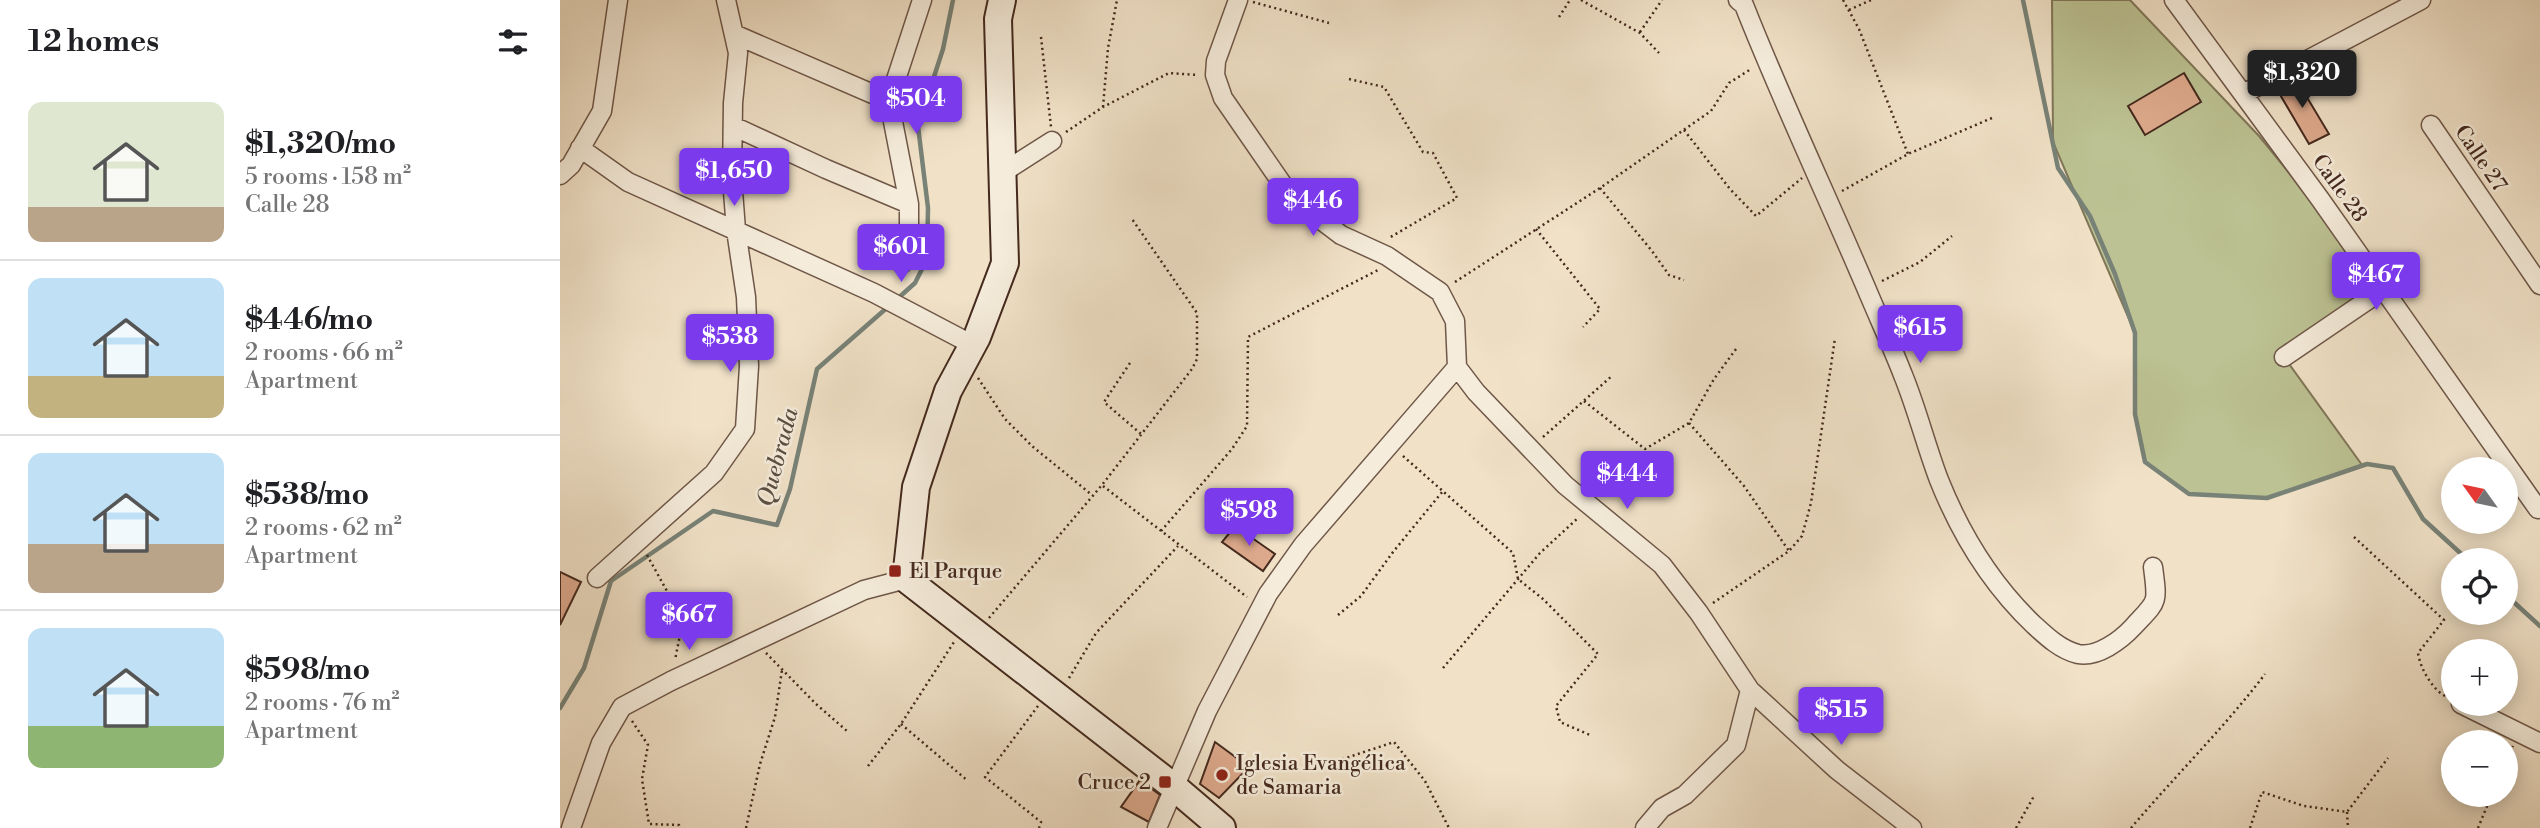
<!DOCTYPE html>
<html lang="en">
<head>
<meta charset="utf-8">
<style>
	body { margin:0; font-family:"Libre Bodoni",serif; background:#f2f2f2; color:#202124; height:100vh; display:flex; flex-direction:column; font-size:26px; white-space:nowrap }
	* { box-sizing:border-box; margin:0 }
	p { font-size:23px; color:#757577 }
	.icon { flex:none; width:38px; height:38px; fill:none; stroke:currentColor; stroke-width:2; stroke-linecap:round; stroke-linejoin:round }
	.map { position:relative; flex:1; overflow:hidden }
	.side { display:flex; flex-direction:column; background:#fff; width:560px }
	.side>* { flex:none }
	.needle { width:46px; rotate:303deg }
	.tools { position:absolute; left:1881px; top:457px; display:grid; gap:14px }
	.tools a { display:grid; place-items:center; width:77px; height:77px; border-radius:50%; background:#fff; box-shadow:0 4px 18px #0003; font-size:35px }
	.price { position:absolute; translate:-50% -60px; padding:0 16px; border-radius:7px; background:#7c3aed; color:#fff; font-size:23px; line-height:46px; filter:drop-shadow(0 2px 4px #0008) }
	.price::after { content:''; position:absolute; left:50%; top:42px; width:21px; height:16px; margin-left:-10px; background:inherit; clip-path:polygon(0 0,100% 0,50% 100%) }
	.price.active { background:#222; color:#fff }
	ul { padding:0; list-style:none }
	li { display:flex; align-items:center; gap:21px; height:175px; padding:0 28px }
	li+li { border-top:2px solid #e0e0e0 }
	li span { display:grid; place-items:center; flex:none; width:196px; height:140px; border-radius:14px; color:#555 }
	li>.icon { margin-inline-start:auto }
	span .icon { width:84px; height:84px; fill:#fffc; stroke-width:1 }
	li b { font-size:30px }
	h2 { display:flex; justify-content:space-between; align-items:center; height:84px; padding:0 28px; font-size:30px }
	main { display:flex; flex:1; min-height:0 }
	.map>svg:first-child { display:block }
	.green { fill:#bcc293; stroke:#807658; stroke-width:2 }
	.lines { fill:none; stroke-linecap:round; stroke-linejoin:round }
	.stream { stroke:#788277; stroke-width:4.5 }
	.building { fill:#dda98c; stroke:#44291d; stroke-width:2 }
	.street-casing { stroke:#6f5748; stroke-width:21 }
	.secondary-casing { stroke:#44291d; stroke-width:30 }
	.path { stroke:#44291d; stroke-width:2.5; stroke-dasharray:2 3.5; stroke-linecap:butt }
	.street { stroke:#f5ecdb; stroke-width:18 }
	.secondary { stroke:#f5ecdb; stroke-width:26 }
	.poi-dot { fill:#8f2418; stroke:#f5ecdb; stroke-width:2.5 }
	.labels { text-anchor:middle; stroke-width:5; stroke-linejoin:round; paint-order:stroke }
	.street-label { font-size:21px; fill:#44291d; stroke:#f5ecdb }
	.poi-label { font-size:21px; fill:#44291d; stroke:#f5ecdb; text-anchor:start }
	.water-label { font-size:23px; font-style:italic; fill:#5a4e42; stroke:#f5ecdb }
</style>
</head>
<body>
<main>
<section class="side">
<h2>12 homes<svg class="icon" aria-label="filters" viewBox="0 0 24 24"><path d="M4 7h16M4 17h16"/><circle cx="9" cy="7" r="2"/><circle cx="15" cy="17" r="2"/></svg></h2>
<ul>
<li><span style="background:linear-gradient(#dfe7d0 75%,#b9a48a 0)"><svg class="icon" aria-label="home" viewBox="0 0 24 24"><path d="M3 11l9-7 9 7M6 9v11h12V9"/></svg></span><div><b>$1,320/mo</b><p>5 rooms · 158 m²</p><p>Calle 28</p></div></li>
<li><span style="background:linear-gradient(#bfe0f5 70%,#c2b280 0)"><svg class="icon" aria-label="home" viewBox="0 0 24 24"><path d="M3 11l9-7 9 7M6 9v11h12V9"/></svg></span><div><b>$446/mo</b><p>2 rooms · 66 m²</p><p>Apartment</p></div></li>
<li><span style="background:linear-gradient(#bfe0f5 65%,#b9a48a 0)"><svg class="icon" aria-label="home" viewBox="0 0 24 24"><path d="M3 11l9-7 9 7M6 9v11h12V9"/></svg></span><div><b>$538/mo</b><p>2 rooms · 62 m²</p><p>Apartment</p></div></li>
<li><span style="background:linear-gradient(#bfe0f5 70%,#8fb573 0)"><svg class="icon" aria-label="home" viewBox="0 0 24 24"><path d="M3 11l9-7 9 7M6 9v11h12V9"/></svg></span><div><b>$598/mo</b><p>2 rooms · 76 m²</p><p>Apartment</p></div></li>
</ul>
</section>
<div class="map">
<svg width="1980" height="828" viewBox="0 0 1980 828">
	<rect width="100%" height="100%" fill="#f0e1c7"/>
	<filter id="stains"><feTurbulence type="fractalNoise" baseFrequency=".00286" numOctaves="4"/><feColorMatrix values="0 0 0 0 .2 0 0 0 0 .09 0 0 0 0 .02 0 0 0 .5 -.17"/></filter>
	<radialGradient id="worn" r=".72"><stop offset=".6" stop-color="#630" stop-opacity="0"/><stop offset="1" stop-color="#630" stop-opacity=".3"/></radialGradient>
	<path class="green" d="M1492,0H1570L1699,136L1824,289L1724,357L1802,465L1707,498L1629,494L1585,462L1575,414V333L1493,142Z"/>
	<g class="lines">
		<path class="stream" d="M1463,0L1498,168L1530,216L1555,274L1575,333V414L1585,462L1629,494L1707,498L1807,464L1833,468L1863,519L1908,560
			M336,300L355,283L367,259L368,208L358,126L383,49L393,0
			M1946,595L1980,626
			M0,708L24,668L51,581L153,511L217,525L230,489L257,369L329,306"/>
	</g>
	<path class="building" d="M1624,73L1641,102L1585,135L1568,106Z
		M1733,74L1769,134L1749,144L1715,86Z
		M675,526L715,554L703,571L662,542Z
		M0,572L21,582L0,625Z
		M655,742L689,767L659,798L640,784Z
		M580,780L600,795L589,822L561,807Z"/>
	<g class="lines">
		<defs>
			<path id="street" d="M678,0L656,61L655,75L663,98L732,198L781,235L827,256L880,292L895,321L897,367L916,392L1005,485L1102,565L1139,613L1190,690L1277,770L1352,828
				M1178,0L1184,5C1223,104 1269,200 1310,297C1321,323 1333,349 1343,375C1357,409 1366,446 1379,480C1401,535 1432,585 1474,625C1487,637 1501,650 1518,654C1537,658 1561,640 1573,627C1598,600 1598,605 1593,567
				M1614,0L1760,199L1978,509
				M174,34L329,101
				M1683,94L1861,0
				M1871,125L1980,285
				M173,126L266,169L349,204
				M20,148L68,182L314,293L413,345
				M442,173L492,141
				M0,175L11,165L42,111L58,0
				M342,264L349,247V204L329,101L362,0
				M1724,357L1824,289
				M37,578L154,473L185,429L189,366L186,297L176,230L172,178L173,103L178,53L166,0
				M1901,704L1980,743
				M11,828L41,743L62,707L111,681L304,590L346,579
				M597,828L647,711L708,594L743,545L897,367
				M1085,828L1102,808L1125,795L1176,745L1190,690"/>
			<path id="secondary" d="M442,0L438,19L445,263L417,337L388,391L356,487L346,579L614,787L662,828"/>
		</defs>
		<use href="#street" class="street-casing"/>
		<use href="#secondary" class="secondary-casing"/>
		<path class="path" d="M1021,0L1080,33L1099,53
			M1283,0L1299,29L1348,154
			M693,2L769,23
			M1289,10L1311,0
			M999,17L1010,0
			M1080,32L1102,0
			M481,37L491,127
			M789,79L824,87L863,152L873,153L897,198L829,238
			M543,107L548,48L557,0
			M1124,130L1170,189L1196,216L1242,178
			M506,132L543,107L609,73L637,75
			M1040,188L1092,251L1109,275L1124,280
			M1282,191L1348,154L1432,118
			M976,229L1040,309L1023,327
			M1322,281L1360,262L1392,236
			M895,282L1040,188L1151,111L1169,83L1191,69
			M570,363L544,402L581,434
			M418,378L445,419L472,446L532,495
			M1024,401L1085,449L1129,423L1154,379L1176,349
			M1129,423L1184,486L1229,551
			M983,437L1053,375
			M843,456L953,553L958,579L983,599L1038,654L996,706L1000,722L1030,735
			M543,486L687,597
			M601,531L672,449L687,426L688,337L818,270
			M1794,537L1884,620L1858,653C1860,668 1873,691 1887,697
			M87,555L123,620L115,660
			M1153,603L1229,551L1242,536L1251,503L1275,338
			M778,615L801,596L833,552L883,491
			M429,618L542,485L632,369L637,359V313L572,219
			M206,653L256,704L287,731
			M883,668L980,553L1018,518
			M509,678L536,633L618,546
			M478,706L425,777L481,822L479,828
			M72,721L88,745L82,779L89,824L119,825V828
			M341,724L408,781
			M777,761L834,742L865,781L889,828
			M1946,762L1953,746
			M308,766L341,724L394,642
			M1787,812L1788,828
			M186,828L200,764L215,717L222,670
			M1456,828L1474,796
			M1571,828C1615,776 1664,728 1705,674
			M1690,828L1702,792L1744,806L1787,812L1828,758
			M1918,828L1932,794"/>
		<use href="#street" class="street"/>
		<use href="#secondary" class="secondary"/>
	</g>
	<g class="poi-dot">
		<rect x="328" y="564" width="14" height="14" rx="3.5"/>
		<circle cx="662" cy="775" r="7"/>
		<rect x="598" y="775" width="14" height="14" rx="3.5"/>
	</g>
	<g class="labels">
		<g class="street-label">
			<text transform="translate(1921 158) rotate(56)" y="7">Calle 27</text>
			<text transform="translate(1780 188) rotate(54)" y="7">Calle 28</text>
		</g>
		<g class="poi-label">
			<text x="349" y="578">El Parque</text>
			<text x="676" y="770">Iglesia Evangélica<tspan x="676" dy="24">de Samaria</tspan></text>
			<text x="591" y="789" text-anchor="end">Cruce 2</text>
		</g>
		<g class="water-label">
			<text transform="translate(217 457) rotate(-75)" y="8">Quebrada</text>
		</g>
	</g>
	<rect width="100%" height="100%" filter="url(#stains)"/>
	<rect width="100%" height="100%" fill="url(#worn)"/>
</svg>
<div class="tools">
<a><svg class="needle" viewBox="-14 -14 28 28"><path d="M0-13l5 13h-10z" fill="#e53935"/><path d="M0 13l5-13h-10z" fill="#757577"/></svg></a>
<a><svg class="icon" aria-label="locate" viewBox="0 0 24 24"><circle cx="12" cy="12" r="6"/><path d="M12 2v4M12 18v4M2 12h4M18 12h4"/></svg></a>
<a>+</a>
<a>−</a>
</div>
<b class="price active" style="left:1742px;top:110px">$1,320</b>
<b class="price" style="left:356px;top:136px">$504</b>
<b class="price" style="left:174px;top:208px">$1,650</b>
<b class="price" style="left:753px;top:238px">$446</b>
<b class="price" style="left:341px;top:284px">$601</b>
<b class="price" style="left:1816px;top:312px">$467</b>
<b class="price" style="left:1360px;top:365px">$615</b>
<b class="price" style="left:170px;top:374px">$538</b>
<b class="price" style="left:1067px;top:511px">$444</b>
<b class="price" style="left:689px;top:548px">$598</b>
<b class="price" style="left:129px;top:652px">$667</b>
<b class="price" style="left:1281px;top:747px">$515</b>
</div>
</main>
</body>
</html>
